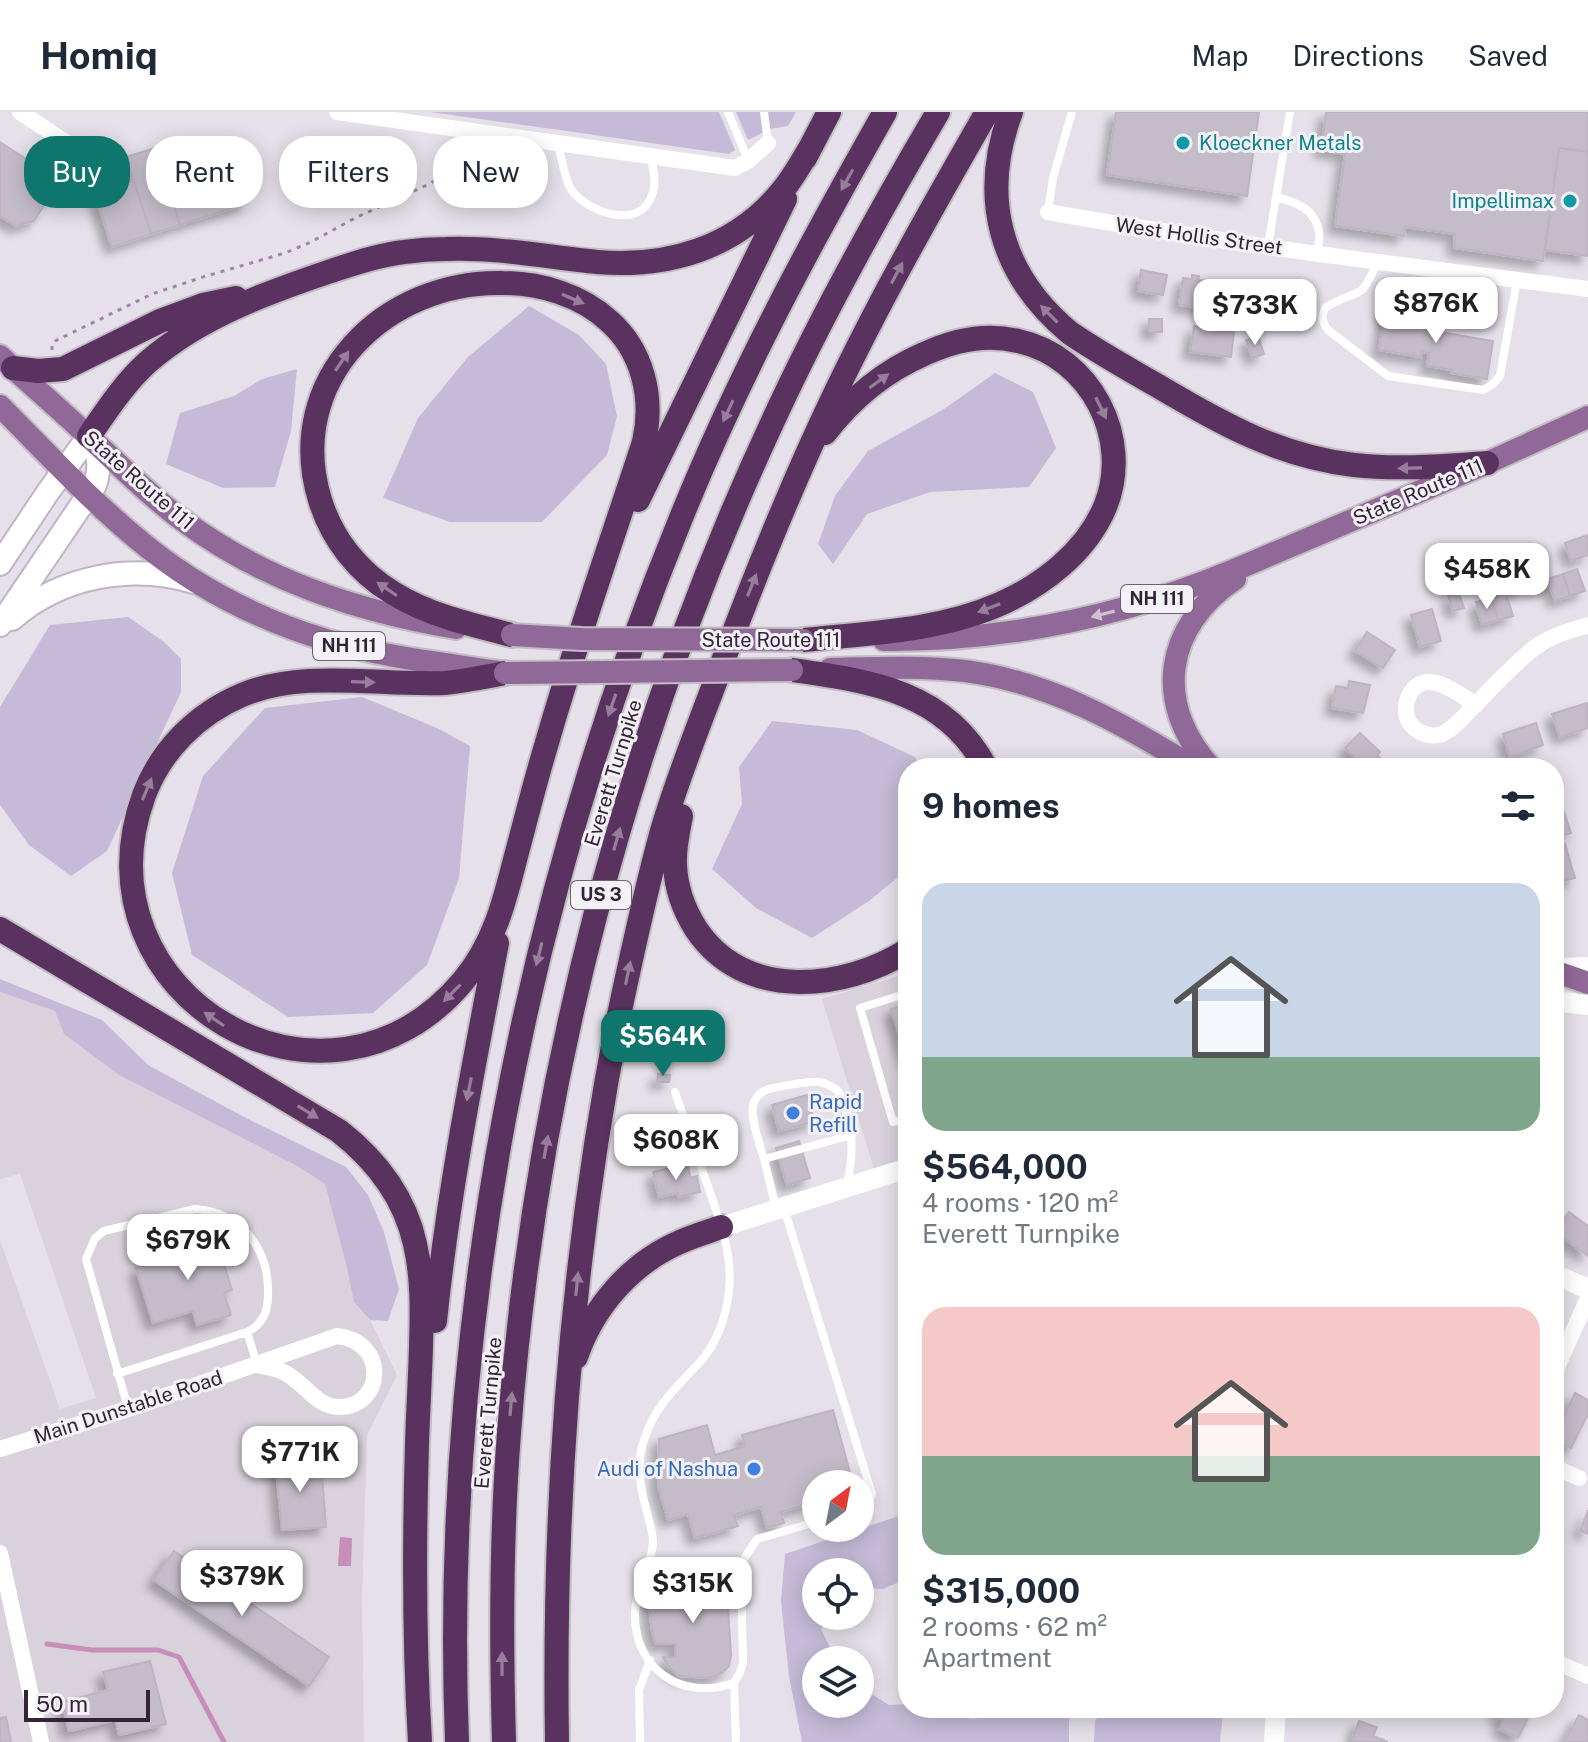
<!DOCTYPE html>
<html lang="en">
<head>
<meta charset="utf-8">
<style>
	body { margin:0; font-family:"Public Sans",sans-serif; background:#f6f6f7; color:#1f2937; height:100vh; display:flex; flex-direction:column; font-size:30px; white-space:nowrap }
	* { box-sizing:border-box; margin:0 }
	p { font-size:26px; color:#747a83 }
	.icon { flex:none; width:44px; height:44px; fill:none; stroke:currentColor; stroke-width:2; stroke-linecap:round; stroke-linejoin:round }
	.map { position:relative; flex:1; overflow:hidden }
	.sheet { position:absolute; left:898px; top:646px; width:666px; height:960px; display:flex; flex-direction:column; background:#fff; border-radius:32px; box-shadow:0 4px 20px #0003 }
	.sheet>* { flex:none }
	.banner { position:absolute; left:24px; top:24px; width:754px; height:72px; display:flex; gap:16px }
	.needle { width:52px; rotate:32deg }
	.controls { position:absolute; left:802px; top:1358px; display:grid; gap:16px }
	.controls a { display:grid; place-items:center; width:72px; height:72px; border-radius:50%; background:#fff; box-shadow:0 4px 20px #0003; font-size:40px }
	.scale { position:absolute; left:24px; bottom:20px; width:126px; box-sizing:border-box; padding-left:8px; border:4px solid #332337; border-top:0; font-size:22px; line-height:28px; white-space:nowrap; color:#332337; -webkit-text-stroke:6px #f3f0f6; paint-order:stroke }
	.price { position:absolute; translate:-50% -68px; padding:0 18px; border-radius:16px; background:#fff; color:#222; font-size:26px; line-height:52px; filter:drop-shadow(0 2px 4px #0008) }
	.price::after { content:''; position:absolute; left:50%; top:48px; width:24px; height:18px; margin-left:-12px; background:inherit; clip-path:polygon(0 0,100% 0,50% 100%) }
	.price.selected { background:#0f766e; color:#fff }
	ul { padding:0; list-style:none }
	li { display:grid; align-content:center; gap:16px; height:424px; padding:0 24px }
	li span { display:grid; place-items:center; height:248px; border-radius:24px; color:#555 }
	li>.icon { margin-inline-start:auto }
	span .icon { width:144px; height:144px; fill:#fffc; stroke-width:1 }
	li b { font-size:34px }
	h2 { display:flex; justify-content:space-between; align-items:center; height:96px; padding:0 24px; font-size:34px }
	.chip { padding:0 28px; border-radius:32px; background:#fff; box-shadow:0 4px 20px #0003; font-size:28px; line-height:72px }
	.chip.selected { background:#0f766e; color:#fff }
	header { display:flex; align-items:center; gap:48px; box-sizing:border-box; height:112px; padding:0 40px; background:#fff; border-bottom:2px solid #e0e1e3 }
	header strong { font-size:38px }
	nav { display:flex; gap:44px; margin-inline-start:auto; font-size:28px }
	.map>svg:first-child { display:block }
	.built { fill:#d9d1dc }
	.green { fill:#c5bbd8 }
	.water { fill:#c88eba }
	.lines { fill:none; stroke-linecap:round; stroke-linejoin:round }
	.stream { stroke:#c88eba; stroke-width:5 }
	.building { fill:#c5bcc9; stroke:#bdb3c1; stroke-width:2; filter:url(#shadow) }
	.secondary-casing { stroke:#c2b4c7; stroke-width:26 }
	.primary-casing { stroke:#c2bdc3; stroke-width:26 }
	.motorway-casing { stroke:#c2bdc3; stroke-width:28 }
	.path { stroke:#a084a9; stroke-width:3; stroke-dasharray:4 6; stroke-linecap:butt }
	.service { stroke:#fff; stroke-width:8 }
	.minor { stroke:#fff; stroke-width:16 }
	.tertiary { stroke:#fff; stroke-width:20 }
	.secondary { stroke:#fff; stroke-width:22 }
	.primary { stroke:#916999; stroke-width:22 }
	.motorway { stroke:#5a325f; stroke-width:24 }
	.primary-bridge-casing { stroke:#c2bdc3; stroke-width:26; stroke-linecap:butt }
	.primary-bridge { stroke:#916999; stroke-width:22 }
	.oneway { fill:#977e9b }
	.oneway2 { fill:#d1c1d5 }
	.culture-dot { fill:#0f9aa8; stroke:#f3f0f6; stroke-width:3 }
	.shop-dot { fill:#3f7fe0; stroke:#f3f0f6; stroke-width:3 }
	.labels { text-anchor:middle; stroke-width:6; stroke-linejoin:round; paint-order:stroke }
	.shield { fill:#f3f0f6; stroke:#6d6070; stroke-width:2 }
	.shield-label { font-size:18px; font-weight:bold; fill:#332337 }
	.culture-label { font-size:20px; fill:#0d838f; stroke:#f3f0f6; text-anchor:start }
	.street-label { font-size:20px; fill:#332337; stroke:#f3f0f6 }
	.shop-label { font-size:20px; fill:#366cbe; stroke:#f3f0f6; text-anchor:start }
</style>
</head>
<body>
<header>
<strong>Homiq</strong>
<nav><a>Map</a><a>Directions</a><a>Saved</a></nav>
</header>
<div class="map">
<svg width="1588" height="1630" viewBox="0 0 1588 1630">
	<defs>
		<filter id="shadow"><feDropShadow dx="-7" dy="7" stdDeviation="4" flood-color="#0004"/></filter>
	</defs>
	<rect width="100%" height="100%" fill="#e5e0e9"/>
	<path class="built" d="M908,861V1046L874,1057L822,887Z
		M0,880L55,899L119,963L297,1054L325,1072L346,1152L354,1190L370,1208L397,1263L367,1323L362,1488L364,1630H0V1128L60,1297L96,1286L20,1062L0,1067Z"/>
	<path class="green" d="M431,0H719L735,38L729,42Z
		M736,0H796L788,14L770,17L748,28Z
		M529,194L579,223L606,252L617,304L607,343L542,410H450L383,386L418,306L468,245Z
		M297,257L291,319L275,375L223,376L166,352L180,301L234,284L262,267Z
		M995,261L1033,280L1056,336L1029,375L930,380L867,402L833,452L818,432L835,384L868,339L944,297Z
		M128,505L163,529L181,547V580L107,739L71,764L29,733L0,693V595L50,513Z
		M362,585L437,616L470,634L459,766L427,853L373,901L288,905L192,843L172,761L203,664L265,596Z
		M772,609L857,618L915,645L921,656H908V757L869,789L812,826L756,796L712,757L742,692L739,655Z
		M0,867L102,908L148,953L244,1005L346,1055L368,1083L384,1120L399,1177L388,1209L370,1208L354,1190L346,1152L325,1072L297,1054L119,963L64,922L55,899L0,880Z
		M908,1379V1466L883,1477L860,1476V1460H816V1504H830L821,1517L836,1548H816V1592H860V1575L889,1593L908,1592V1596H945L972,1607L1017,1600L1073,1596L1069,1610V1630H802L789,1564L781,1489L785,1442L905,1402L904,1380Z
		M1106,1596H1195L1223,1601L1220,1630H1094L1095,1609Z"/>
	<path class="water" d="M340,1425L352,1426L351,1454H338Z"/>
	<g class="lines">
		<path class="stream" d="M47,1532L92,1538H158L179,1545L224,1630"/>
	</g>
	<path class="building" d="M1116,0H1259L1247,84L1107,63Z
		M1326,0H1588V40L1559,36L1543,149L1454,136L1455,122L1405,115L1404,124L1335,114L1345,42L1321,38Z
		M184,26L192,48L230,36L248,91L180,113L155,36Z
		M0,30L60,69L34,109L16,114L0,104Z
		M155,36L180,113L151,122L126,45Z
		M1559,36L1588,40V144L1545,138Z
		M295,42L328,46L325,70L298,66L299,59L293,58Z
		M133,66L151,122L112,135L94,79Z
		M1141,158L1167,163L1163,183L1138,179Z
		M1192,163L1199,164L1198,168L1208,169L1204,196L1179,193L1183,166L1192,167Z
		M1243,168L1272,172L1269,198L1244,194V188L1240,187Z
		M1385,200L1436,208L1434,219L1493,229L1487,267L1451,261L1452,258L1427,254L1429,241L1422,240L1421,245L1379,238Z
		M1149,207H1162V220H1149Z
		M1194,214L1234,219L1231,245L1190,240Z
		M1258,224L1264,242L1253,246L1246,228Z
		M1588,423V443L1571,449L1565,431Z
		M1577,457L1585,479L1570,484L1563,462Z
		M1563,462L1570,484L1555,489L1548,467Z
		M1519,469L1522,478L1515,480L1512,472Z
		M1459,481L1464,496L1453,499L1448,484Z
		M1506,481L1513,504L1498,508L1491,486Z
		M1491,486L1498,508L1482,513L1476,490Z
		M1432,497L1441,529L1420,535L1411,503Z
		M1367,520L1395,538L1383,556L1355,539Z
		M1349,569L1370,573L1363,601L1332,596L1336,574L1348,576Z
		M1587,591L1588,616L1560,625L1552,602Z
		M1536,611L1543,633L1510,645L1503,622Z
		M1360,621L1380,640L1377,643L1389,654L1387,656H1365L1345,636Z
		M1564,700L1571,721L1554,726V704Z
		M1565,732L1575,766L1554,771V735Z
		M908,892V951L891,897Z
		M658,962L670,963L669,970H657Z
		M807,983L814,1010L779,1019L772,993Z
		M799,1029L810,1066L787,1073L776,1036Z
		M687,1052L691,1066L697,1064L700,1080L679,1085L678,1081L659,1085L653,1060Z
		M1569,1100L1588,1114V1144L1555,1120Z
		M214,1120L232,1178L224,1181L231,1203L197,1213L193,1199L153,1211L136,1156L168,1146L165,1135Z
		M1575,1281L1588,1288V1302L1571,1336L1554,1328V1325Z
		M833,1298L853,1372H816V1390L781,1400L784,1411L767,1416L761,1395L734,1403L738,1414L695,1426L688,1402L668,1408L658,1373L659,1327L707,1313L715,1343L745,1334L742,1323Z
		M299,1344V1352L321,1350L326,1415L282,1418L275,1346Z
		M1554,1387L1561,1391L1554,1405Z
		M1588,1398V1422L1580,1419Z
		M174,1439L329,1545L309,1574L154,1468Z
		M726,1466L731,1543L729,1554L722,1561L710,1566L679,1564L668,1554L663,1545H675V1532H656L652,1519L649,1494L654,1470Z
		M150,1549L166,1612L119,1623L116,1608L69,1619L62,1590L108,1578L103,1560Z
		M1499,1596H1533L1518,1626L1499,1617L1504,1607L1496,1603Z
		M1579,1603L1588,1608V1630H1564Z
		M6,1605L11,1630H0V1606Z
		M1359,1609L1377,1615L1373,1624L1388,1630H1357L1352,1628Z"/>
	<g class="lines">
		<defs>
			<path id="secondary" d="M0,452L48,380L89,324C99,340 101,355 95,373L0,513
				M12,507C61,464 132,451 194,470"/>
			<path id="primary" d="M0,244C30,272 61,298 90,326C120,353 148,383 181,407C263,468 356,499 456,516
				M0,294C44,338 87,385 135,425C190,472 257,507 326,528C383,545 441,551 499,560
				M884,528C1004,529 1121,505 1232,459L1487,351L1588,305
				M830,557C875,556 920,554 965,559C1050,570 1123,612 1195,656
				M1211,656C1153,591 1164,515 1235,467
				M1554,859L1588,871"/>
			<path id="motorway" d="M1011,0C979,85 1000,163 1070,221C1098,240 1128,257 1158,274C1222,312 1279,344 1354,353C1399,358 1443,354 1487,351
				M805,46L829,0
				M13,256L38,259L63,257L160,209L203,193L236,186
				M89,324C107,298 125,270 149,249C200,205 266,181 328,160C353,152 378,143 404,140C418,138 432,137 446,137C497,135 547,145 597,150C668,156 736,136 782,79C794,65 802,49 812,33
				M638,388L785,87
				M803,528C869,521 939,519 1000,492C1043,473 1086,440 1105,395C1133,327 1091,245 1018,229C986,221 954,228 924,242C885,259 851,287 825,321
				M792,558C869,569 946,579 986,656
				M505,561C485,565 465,569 445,571C380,574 303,557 242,583C197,602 161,638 144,683C71,884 327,1033 464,868C494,832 505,788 516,744C526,707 535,670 546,634C575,532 611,431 644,330C654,286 643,239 609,209C581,183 540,171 503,171C386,168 283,267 320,388C332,427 358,460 393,481C428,503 472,513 512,523
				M681,704C678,720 674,736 675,753C676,776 684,798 696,817C744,889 843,879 908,838
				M0,817L339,1019C376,1048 405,1086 415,1132C423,1166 422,1201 421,1235C420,1268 418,1300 417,1332C414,1432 414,1531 420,1630
				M435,1209C448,1082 473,957 497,831
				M576,1245C593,1195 631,1151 680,1130C693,1124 707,1120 721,1115
				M457,1630C441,1216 524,789 681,406C738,265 810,132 885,0
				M504,1630C501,1527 501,1423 509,1321C535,973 625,627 772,311C821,204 878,102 938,0
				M557,1630C553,1386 571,1143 619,903C632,842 645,780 662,719C678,664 700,611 720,557C754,466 790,376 832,288C879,189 933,94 987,0"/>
		</defs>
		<use href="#secondary" class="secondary-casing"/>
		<use href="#primary" class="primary-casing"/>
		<use href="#motorway" class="motorway-casing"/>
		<path class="path" d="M52,238V232L55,229L152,182L203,165L285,141L311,130L355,106L427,73L452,59L465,34"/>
		<path class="service" d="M728,0L748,48
			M764,0L768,31
			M558,31C561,44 565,70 573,80C590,101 640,118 652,83C657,71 653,57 651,45
			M1276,85C1296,90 1316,97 1319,121C1320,127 1318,135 1317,141
			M1048,100L1053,66L1072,0
			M1268,134L1290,0
			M1377,150C1361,192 1356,176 1325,196C1321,205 1322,210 1328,218L1388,264L1483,278L1492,273L1500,264L1517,168
			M908,881L860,896L893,1010L908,1006
			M675,980C687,1014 699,1048 711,1083C721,1113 733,1145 729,1178C727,1202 717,1232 700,1250C676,1276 655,1293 644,1328C636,1352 640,1376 647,1400C649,1410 653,1420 653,1430C652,1454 636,1474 635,1500C633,1556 681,1590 734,1571L740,1561L743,1550L741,1465L745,1445L757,1427L816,1410
			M764,1047C760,1033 750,1007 753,993C754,988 759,981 764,979C771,975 811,969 819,970C824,971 831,974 836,977C842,983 844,991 846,999C854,1024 853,1047 847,1072
			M900,1060L908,1087
			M776,1096L764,1047L852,1023
			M784,1096L872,1382L865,1395L860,1396
			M117,1262L247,1220
			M128,1296L86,1147L95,1126L104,1119L195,1097C242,1100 270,1138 268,1184C268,1201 262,1213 247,1220L257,1252
			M734,1571L736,1630
			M640,1630L639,1578L650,1548"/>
		<path class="minor" d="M20,0L91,47
			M337,0L735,56L748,49L768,31
			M1048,100C1227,132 1408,154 1588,177
			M1476,593C1458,581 1422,552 1408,586C1405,593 1405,603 1409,610C1416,621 1430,626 1442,622C1454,617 1465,603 1474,594C1494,574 1514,551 1537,534C1552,523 1570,519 1588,513
			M1556,854L1588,853
			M1554,1262L1588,1186
			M0,1337L128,1297L337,1224C389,1230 384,1295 339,1295C317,1295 305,1272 287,1262C278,1256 267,1255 257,1253
			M1554,1355L1579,1366
			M0,1441L41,1630
			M1554,1549L1588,1564"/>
		<path class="tertiary" d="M1554,889L1588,893
			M721,1115L908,1056
			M1554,1162L1588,1177
			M1274,1630L1276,1596"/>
		<use href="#secondary" class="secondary"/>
		<use href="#primary" class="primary"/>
		<use href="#motorway" class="motorway"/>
		<defs>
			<path id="primary-bridge" d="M512,523L581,527L803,528
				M505,561L792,558"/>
		</defs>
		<use href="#primary-bridge" class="primary-bridge-casing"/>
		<use href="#primary-bridge" class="primary-bridge"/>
	</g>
	<defs><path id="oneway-solid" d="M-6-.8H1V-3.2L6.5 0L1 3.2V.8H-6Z" transform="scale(2)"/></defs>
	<g class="oneway">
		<use href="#oneway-solid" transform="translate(847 68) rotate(119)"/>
		<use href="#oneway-solid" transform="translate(897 161) rotate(-62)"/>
		<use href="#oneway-solid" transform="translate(573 187) rotate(23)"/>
		<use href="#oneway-solid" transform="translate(1049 202) rotate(-135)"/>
		<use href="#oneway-solid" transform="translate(342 249) rotate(-56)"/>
		<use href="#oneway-solid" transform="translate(879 269) rotate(-36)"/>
		<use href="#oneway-solid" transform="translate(1101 296) rotate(64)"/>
		<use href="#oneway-solid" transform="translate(728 299) rotate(115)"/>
		<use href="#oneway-solid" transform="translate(1410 356) rotate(179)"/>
		<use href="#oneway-solid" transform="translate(752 473) rotate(-68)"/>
		<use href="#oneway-solid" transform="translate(387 477) rotate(-146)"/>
		<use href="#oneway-solid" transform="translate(989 496) rotate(159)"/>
		<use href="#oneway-solid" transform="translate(363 570) rotate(2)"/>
		<use href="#oneway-solid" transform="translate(612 593) rotate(109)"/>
		<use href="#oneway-solid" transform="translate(147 677) rotate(-67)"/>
		<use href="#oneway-solid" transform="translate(617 727) rotate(-74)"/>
		<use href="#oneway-solid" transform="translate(539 842) rotate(104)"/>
		<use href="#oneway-solid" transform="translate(628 861) rotate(-78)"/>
		<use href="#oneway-solid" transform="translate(452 881) rotate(135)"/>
		<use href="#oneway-solid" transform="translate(214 907) rotate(-146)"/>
		<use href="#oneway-solid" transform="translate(469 977) rotate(101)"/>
		<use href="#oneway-solid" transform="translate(308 1000) rotate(31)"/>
		<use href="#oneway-solid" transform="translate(546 1035) rotate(-80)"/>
		<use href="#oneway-solid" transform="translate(577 1172) rotate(-84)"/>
		<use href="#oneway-solid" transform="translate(511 1292) rotate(-85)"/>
		<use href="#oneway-solid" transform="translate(502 1552) rotate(-90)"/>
	</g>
	<use class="oneway2" href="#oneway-solid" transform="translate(1103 502) rotate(166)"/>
	<g class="culture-dot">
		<circle cx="1183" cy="31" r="8"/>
		<circle cx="1570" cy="89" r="8"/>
	</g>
	<g class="shop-dot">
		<circle cx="793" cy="1001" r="8"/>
		<circle cx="754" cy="1357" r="8"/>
	</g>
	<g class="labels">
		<g class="shield">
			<rect x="1121" y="473" width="72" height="28" rx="6"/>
			<rect x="313" y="520" width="72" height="28" rx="6"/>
			<rect x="571" y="769" width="60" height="28" rx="6"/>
		</g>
		<g class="shield-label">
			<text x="1157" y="493">NH 111</text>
			<text x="349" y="540">NH 111</text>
			<text x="601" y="789">US 3</text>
		</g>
		<g class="culture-label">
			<text x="1199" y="38">Kloeckner Metals</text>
			<text x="1554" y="96" text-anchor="end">Impellimax</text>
		</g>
		<g class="street-label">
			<text transform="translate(1199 124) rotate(8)" y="7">West Hollis Street</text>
			<text transform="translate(139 368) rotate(41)" y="7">State Route 111</text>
			<text transform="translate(1418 380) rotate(-23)" y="7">State Route 111</text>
			<text x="771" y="535">State Route 111</text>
			<text transform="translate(613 661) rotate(-73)" y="7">Everett Turnpike</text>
			<text transform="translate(128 1295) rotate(-18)" y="7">Main Dunstable Road</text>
			<text transform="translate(488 1301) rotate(-85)" y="7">Everett Turnpike</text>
		</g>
		<g class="shop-label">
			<text x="809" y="997">Rapid<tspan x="809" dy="23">Refill</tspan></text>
			<text x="738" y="1364" text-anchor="end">Audi of Nashua</text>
		</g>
	</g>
</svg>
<div class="controls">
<a><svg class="needle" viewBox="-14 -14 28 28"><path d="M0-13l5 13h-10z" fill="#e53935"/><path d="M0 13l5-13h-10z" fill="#747a83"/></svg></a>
<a><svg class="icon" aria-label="locate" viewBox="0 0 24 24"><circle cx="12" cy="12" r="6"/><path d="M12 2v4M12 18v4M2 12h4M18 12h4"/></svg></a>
<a><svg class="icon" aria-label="layers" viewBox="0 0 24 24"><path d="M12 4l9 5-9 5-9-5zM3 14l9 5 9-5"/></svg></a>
</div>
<div class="scale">50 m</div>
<b class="price" style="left:1436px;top:233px">$876K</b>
<b class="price" style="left:1255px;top:235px">$733K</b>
<b class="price" style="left:1487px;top:499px">$458K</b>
<b class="price selected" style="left:663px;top:966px">$564K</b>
<b class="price" style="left:676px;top:1070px">$608K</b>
<b class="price" style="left:188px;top:1170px">$679K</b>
<b class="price" style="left:300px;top:1382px">$771K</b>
<b class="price" style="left:242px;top:1506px">$379K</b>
<b class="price" style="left:693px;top:1513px">$315K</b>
<div class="banner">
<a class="chip selected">Buy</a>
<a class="chip">Rent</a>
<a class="chip">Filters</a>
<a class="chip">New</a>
</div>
<section class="sheet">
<h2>9 homes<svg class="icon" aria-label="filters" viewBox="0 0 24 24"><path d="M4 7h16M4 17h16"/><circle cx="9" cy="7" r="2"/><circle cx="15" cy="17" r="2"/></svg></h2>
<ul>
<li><span style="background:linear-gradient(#c9d6e8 70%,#7fa58c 0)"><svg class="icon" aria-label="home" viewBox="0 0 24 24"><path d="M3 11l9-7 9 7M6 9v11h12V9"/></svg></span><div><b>$564,000</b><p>4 rooms · 120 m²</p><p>Everett Turnpike</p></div></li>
<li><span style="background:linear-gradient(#f6c9c9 60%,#7fa58c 0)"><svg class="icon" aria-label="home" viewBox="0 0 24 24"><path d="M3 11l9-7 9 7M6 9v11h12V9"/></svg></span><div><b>$315,000</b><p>2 rooms · 62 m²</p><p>Apartment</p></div></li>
</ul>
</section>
</div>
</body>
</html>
